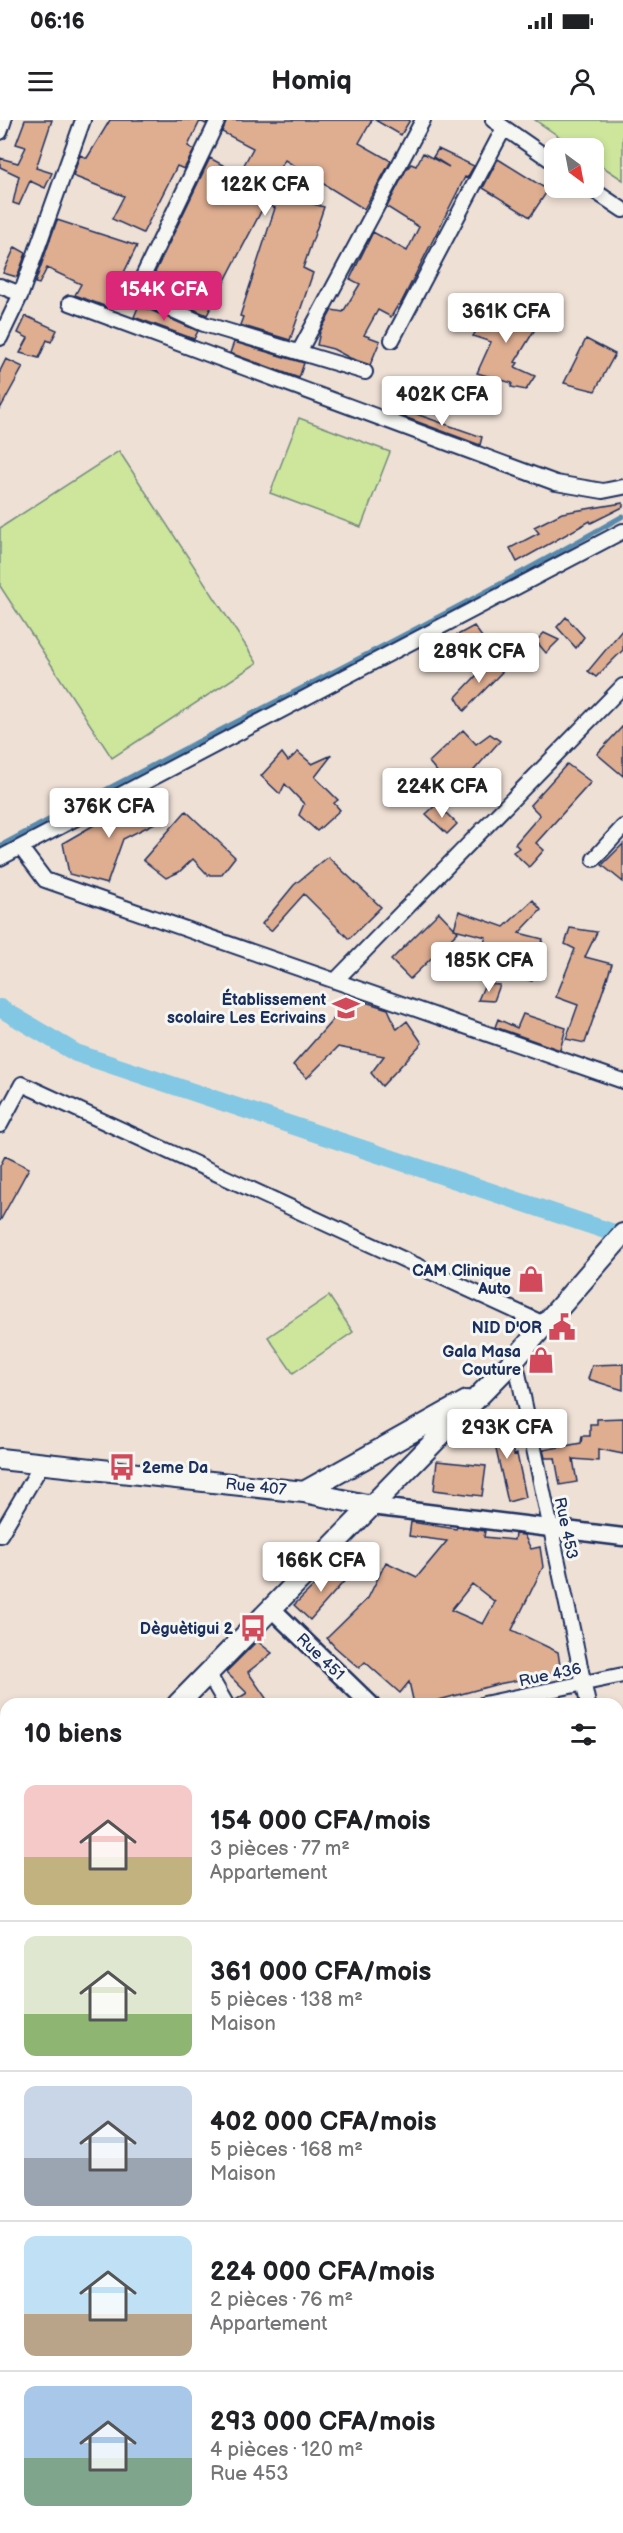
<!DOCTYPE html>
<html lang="fr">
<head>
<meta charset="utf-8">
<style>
	body { margin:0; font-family:"Balsamiq Sans",sans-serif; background:#f6f6f6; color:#202124; height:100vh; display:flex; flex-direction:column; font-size:22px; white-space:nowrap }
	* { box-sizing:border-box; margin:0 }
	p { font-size:20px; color:#757577 }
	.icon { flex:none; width:33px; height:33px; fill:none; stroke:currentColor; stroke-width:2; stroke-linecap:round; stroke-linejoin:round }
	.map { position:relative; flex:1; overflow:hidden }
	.panel { position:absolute; left:0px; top:1578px; width:624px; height:836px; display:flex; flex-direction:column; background:#fff; border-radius:18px 18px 0 0; box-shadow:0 3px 9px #0003 }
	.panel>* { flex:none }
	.needle { width:39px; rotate:148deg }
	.fabs { position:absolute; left:544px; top:18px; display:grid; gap:12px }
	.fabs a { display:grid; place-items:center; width:60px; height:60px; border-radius:12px; background:#fff; box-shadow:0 3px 9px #0003; font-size:30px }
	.price { position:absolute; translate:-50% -51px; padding:0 14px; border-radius:6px; background:#fff; color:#222; font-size:20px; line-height:39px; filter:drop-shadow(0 2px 3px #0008) }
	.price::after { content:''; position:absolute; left:50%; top:36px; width:18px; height:14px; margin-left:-9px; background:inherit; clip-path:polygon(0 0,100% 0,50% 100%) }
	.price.active { background:#db2777; color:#fff }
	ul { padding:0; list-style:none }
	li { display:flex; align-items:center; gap:18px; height:150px; padding:0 24px }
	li+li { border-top:2px solid #e0e0e0 }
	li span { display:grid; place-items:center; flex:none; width:168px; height:120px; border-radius:12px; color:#555 }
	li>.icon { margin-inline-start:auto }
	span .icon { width:72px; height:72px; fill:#fffc; stroke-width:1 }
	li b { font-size:26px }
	h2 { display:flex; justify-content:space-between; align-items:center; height:72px; padding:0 24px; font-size:26px }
	.status { display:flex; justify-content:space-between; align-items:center; height:42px; padding:0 30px; background:#fff; direction:ltr }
	.status svg { height:16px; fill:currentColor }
	header { display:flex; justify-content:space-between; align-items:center; height:78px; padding:0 24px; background:#fff; font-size:27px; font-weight:700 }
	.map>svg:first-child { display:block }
	.green { fill:#cde69c; stroke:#748a7d; stroke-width:1.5 }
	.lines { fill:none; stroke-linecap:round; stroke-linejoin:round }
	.stream { stroke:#598aae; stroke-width:5 }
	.canal { stroke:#82c7e3; stroke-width:18 }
	.building { fill:#dfae91; stroke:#1b2f5e; stroke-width:1.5; fill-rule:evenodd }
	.minor-casing { stroke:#1b2f5e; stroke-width:18 }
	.tertiary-casing { stroke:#1b2f5e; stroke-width:21 }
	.secondary-casing { stroke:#1b2f5e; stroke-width:24 }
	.minor { stroke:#f6f6f2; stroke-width:14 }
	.tertiary { stroke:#f6f6f2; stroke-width:16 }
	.secondary { stroke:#f6f6f2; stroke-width:20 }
	.labels { text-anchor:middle; stroke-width:6; stroke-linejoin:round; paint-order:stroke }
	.poi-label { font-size:16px; font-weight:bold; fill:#1b2f5e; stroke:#f6f6f2; text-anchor:end }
	.street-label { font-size:16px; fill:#1b2f5e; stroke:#f6f6f2 }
</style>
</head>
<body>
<div class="status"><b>06:16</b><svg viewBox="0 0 49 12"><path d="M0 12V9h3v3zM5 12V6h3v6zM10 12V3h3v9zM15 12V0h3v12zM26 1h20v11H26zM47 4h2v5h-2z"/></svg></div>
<header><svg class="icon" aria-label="menu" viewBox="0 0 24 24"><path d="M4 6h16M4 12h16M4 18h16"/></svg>Homiq<svg class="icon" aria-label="person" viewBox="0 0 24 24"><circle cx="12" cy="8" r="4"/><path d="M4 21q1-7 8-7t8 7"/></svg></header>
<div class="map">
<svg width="623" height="2413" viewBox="0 0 623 2413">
	<rect width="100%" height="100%" fill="#efe0d5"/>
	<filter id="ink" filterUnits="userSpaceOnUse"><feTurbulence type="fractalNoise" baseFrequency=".0167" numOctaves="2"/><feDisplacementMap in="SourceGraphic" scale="12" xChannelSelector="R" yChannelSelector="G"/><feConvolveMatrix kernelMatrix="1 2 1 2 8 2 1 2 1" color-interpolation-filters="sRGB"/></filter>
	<g filter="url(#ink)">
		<path class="green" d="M535,0H623V60L594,41V28H576Z
			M299,298L390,332L361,407L270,373Z
			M119,331L257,543L112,638L0,466V408Z
			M329,1176L353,1212L293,1253L268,1217Z"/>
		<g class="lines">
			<path class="stream" d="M0,726C207,614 419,512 623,396"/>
			<path class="canal" d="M0,888L76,933L623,1116"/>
		</g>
		<path class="building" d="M25,0H52L36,48L52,53L45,68L30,61L19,85L13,83L19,56L0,47V38L18,43L26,27L16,24Z
			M110,0H208L206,4L200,1L188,26L194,30L184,49L177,46L143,113L112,99L124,76L73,56L80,35L87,38Z
			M227,0H372L359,23L391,41L364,89L285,40L282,44L268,71L324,87L303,148L313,153L290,220L240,205L243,197L240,196L275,88L265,84L207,195L147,169L210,38L239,54L253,28L222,12Z
			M375,0H410L401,15Z
			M438,29L474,46L467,58L465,57L400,185H398L391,197L378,190L364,215L380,221L370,245L350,238L333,229L317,225L320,212L332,190L343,192L360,164L350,159L373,112L407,131L419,107L387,87L406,50L411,44L416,46L423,33L449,47L433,37Z
			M498,39L548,70L530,97L483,68Z
			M57,100L137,126L107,187L75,175L81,164L47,148L39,164L35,163Z
			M15,127L26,133L17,157L3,153Z
			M496,179L540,201L515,242L518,243L515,247L535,256L526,270L511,267L512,263L477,253L491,222L473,216Z
			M139,185L198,211L194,219L134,197Z
			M26,196L57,210L51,222L47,220L39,238L20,233L28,218L18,213Z
			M586,219L615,234L595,271L564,263Z
			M234,222L304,243L299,258L230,233Z
			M6,239L23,247L0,289V251Z
			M402,289L482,317L480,325L399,295Z
			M623,383V387L591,403L590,401L517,442L510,428L539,413L534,407L562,393Z
			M566,497L584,517L576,528L557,507Z
			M474,506L482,517V523L438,547L428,531Z
			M623,509V530L596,557L588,551Z
			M544,513L559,520L546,533L536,521Z
			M493,538L503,551L464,591L456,577Z
			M623,606V656L597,634Z
			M463,610L476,624L490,614L500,621L467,658L448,665L429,642Z
			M298,632L312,644L332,635L315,657L338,680L334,683L340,690L317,711L299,695L304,684L285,664L280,674L261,656L282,633L288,641Z
			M567,644L591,662L536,723L544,730L529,747L513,732L519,728L515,724L540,695L530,685Z
			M151,672L167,697L123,719L107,764L69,754L63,723Z
			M437,684L457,704L447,714L426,694Z
			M186,691L235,737L221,755H208L193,739L179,752L166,758L143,740Z
			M623,724V762L602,745Z
			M328,737L381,787L349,819L304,774L271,811L262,804L294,765Z
			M533,780L541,790L519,813L543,819L532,861L503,852L506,839L501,838L503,832L483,825L486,817L454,809L459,791L504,807Z
			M439,792L458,812L410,859L391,840Z
			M570,808L597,812L585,837L612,844L585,923L566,919L578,885L556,877L575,829L565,824Z
			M485,864L500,865L494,881L478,880Z
			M352,878L388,889L397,909L407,901L422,923L382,966L371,953L384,936L338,927L307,958L293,945Z
			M523,894L566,908L560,930L495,907L498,899L517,908Z
			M5,1036L29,1048L0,1101V1046Z
			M623,1244V1270L588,1259L592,1245Z
			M503,1295L514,1335L517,1334L526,1377L508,1382L489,1299Z
			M623,1298V1334L598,1329V1341L573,1339L577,1362L560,1365L555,1338H545L543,1330L581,1323L582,1316H590V1304H597V1299Z
			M437,1341L486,1346L482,1376L434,1370Z
			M411,1402L456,1409L457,1407L485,1411L484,1417L514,1420L515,1414L524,1415L531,1429L540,1427L543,1447L512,1510L558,1532L561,1552L498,1564L428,1583V1581L414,1584L409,1562L400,1573L365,1542L359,1548L335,1527L327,1518L368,1478L386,1442L417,1457L447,1421L409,1416ZM472,1464L495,1482L483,1504L451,1490Z
			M334,1446L347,1458L310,1500L294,1485Z
			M257,1521L272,1533L248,1552L270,1584H235L234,1581L247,1573L226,1552Z"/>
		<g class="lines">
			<defs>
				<path id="minor" d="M218,0L135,173L204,204L365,252
					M493,0L555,43
					M0,12L4,0
					M590,68L623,90
					M0,166L21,174
					M70,183L556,363L603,371L623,367
					M0,218L21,174L83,0
					M392,220L504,8
					M299,232L423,0
					M21,728L45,760L623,961
					M0,738L623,411
					M594,739L623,707
					M335,861L623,566
					M0,1005L22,964L544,1204
					M515,1239L588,1584
					M0,1415L42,1344
					M208,1553L226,1584
					M484,1584L623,1555
					M0,1627L6,1632
					M618,1725L623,1750
					M618,1956L623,1954
					M0,2029L6,2055
					M0,2098L6,2096
					M618,2128L623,2127
					M618,2213L623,2217
					M0,2271L6,2270
					M618,2324L623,2323
					M88,2408L89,2413
					M283,2408L284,2413
					M481,2408L482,2413
					M213,2413L238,2408"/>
				<path id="tertiary" d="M371,1386L623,1417
					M271,1488L370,1584
					M618,1823L623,1828"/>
				<path id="secondary" d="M0,1339L304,1372L371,1386
					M304,1372L467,1281
					M178,1584L515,1239L623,1114
					M0,1770L6,1763"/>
			</defs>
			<use href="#minor" class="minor-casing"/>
			<use href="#tertiary" class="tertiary-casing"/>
			<use href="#secondary" class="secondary-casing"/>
			<use href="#minor" class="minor"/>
			<use href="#tertiary" class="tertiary"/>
			<use href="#secondary" class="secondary"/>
		</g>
	</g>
	<defs>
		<symbol id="school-bare" viewBox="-9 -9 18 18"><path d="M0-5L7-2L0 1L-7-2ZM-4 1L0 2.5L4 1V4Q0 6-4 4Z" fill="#d1495b" stroke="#f6f6f2" stroke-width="2.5" paint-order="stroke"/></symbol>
		<symbol id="shop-bare" viewBox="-9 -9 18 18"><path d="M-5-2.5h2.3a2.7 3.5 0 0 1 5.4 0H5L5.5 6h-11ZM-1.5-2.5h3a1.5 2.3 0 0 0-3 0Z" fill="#d1495b" stroke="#f6f6f2" stroke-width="2.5" paint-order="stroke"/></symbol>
		<symbol id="civic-bare" viewBox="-9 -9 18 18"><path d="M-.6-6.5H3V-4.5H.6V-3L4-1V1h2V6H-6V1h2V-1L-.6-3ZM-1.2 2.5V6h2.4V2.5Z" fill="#d1495b" stroke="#f6f6f2" stroke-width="2.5" paint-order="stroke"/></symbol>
		<symbol id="bus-bare" viewBox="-9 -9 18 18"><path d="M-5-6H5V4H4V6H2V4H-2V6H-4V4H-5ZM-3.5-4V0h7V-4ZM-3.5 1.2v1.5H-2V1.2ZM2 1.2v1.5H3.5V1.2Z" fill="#d1495b" stroke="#f6f6f2" stroke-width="2.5" paint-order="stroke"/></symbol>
	</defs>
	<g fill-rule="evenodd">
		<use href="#school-bare" x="327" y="869" width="38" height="38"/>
		<use href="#shop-bare" x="512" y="1140" width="38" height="38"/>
		<use href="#civic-bare" x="543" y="1188" width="38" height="38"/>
		<use href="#shop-bare" x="522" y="1221" width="38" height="38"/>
		<use href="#bus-bare" x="103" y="1328" width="38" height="38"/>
		<use href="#bus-bare" x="234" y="1489" width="38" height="38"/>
	</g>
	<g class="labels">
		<g class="poi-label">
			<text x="326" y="885">Établissement<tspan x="326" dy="18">scolaire Les Ecrivains</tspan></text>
			<text x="511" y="1156">CAM Clinique<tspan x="511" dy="18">Auto</tspan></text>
			<text x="542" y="1213">NID D'OR</text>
			<text x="521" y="1237">Gala Masa<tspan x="521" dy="18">Couture</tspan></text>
			<text x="142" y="1353" text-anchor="start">2eme Da</text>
			<text x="233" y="1514">Dèguètigui 2</text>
		</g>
		<g class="street-label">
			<text transform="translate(256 1366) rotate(6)" y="6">Rue 407</text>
			<text transform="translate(567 1408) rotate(78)" y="6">Rue 453</text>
			<text transform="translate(321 1536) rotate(44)" y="6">Rue 451</text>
			<text transform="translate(550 1554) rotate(-12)" y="6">Rue 436</text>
		</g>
	</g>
</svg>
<div class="fabs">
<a><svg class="needle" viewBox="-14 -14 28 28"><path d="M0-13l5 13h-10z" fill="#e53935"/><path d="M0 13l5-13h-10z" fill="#757577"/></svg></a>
</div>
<b class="price" style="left:265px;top:97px">122K CFA</b>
<b class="price active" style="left:164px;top:202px">154K CFA</b>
<b class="price" style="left:506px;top:224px">361K CFA</b>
<b class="price" style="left:442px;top:307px">402K CFA</b>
<b class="price" style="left:479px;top:564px">289K CFA</b>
<b class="price" style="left:442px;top:699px">224K CFA</b>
<b class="price" style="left:109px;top:719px">376K CFA</b>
<b class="price" style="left:489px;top:873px">185K CFA</b>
<b class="price" style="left:507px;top:1340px">293K CFA</b>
<b class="price" style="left:321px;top:1473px">166K CFA</b>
<section class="panel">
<h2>10 biens<svg class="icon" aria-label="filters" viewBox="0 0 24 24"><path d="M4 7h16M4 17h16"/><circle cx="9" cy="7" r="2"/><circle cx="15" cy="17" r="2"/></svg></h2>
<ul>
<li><span style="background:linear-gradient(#f6c9c9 60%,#c2b280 0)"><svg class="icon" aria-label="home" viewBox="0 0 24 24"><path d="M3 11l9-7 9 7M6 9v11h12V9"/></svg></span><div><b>154 000 CFA/mois</b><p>3 pièces · 77 m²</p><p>Appartement</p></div></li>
<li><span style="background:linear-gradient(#dfe7d0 65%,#8fb573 0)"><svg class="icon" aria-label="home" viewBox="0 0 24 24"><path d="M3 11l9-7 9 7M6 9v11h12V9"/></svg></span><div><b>361 000 CFA/mois</b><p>5 pièces · 138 m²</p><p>Maison</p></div></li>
<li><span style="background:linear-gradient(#c9d6e8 60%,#9aa5b1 0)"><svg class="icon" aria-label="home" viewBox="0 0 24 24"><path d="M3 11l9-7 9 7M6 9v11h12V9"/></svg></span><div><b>402 000 CFA/mois</b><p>5 pièces · 168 m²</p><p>Maison</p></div></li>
<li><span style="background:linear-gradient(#bfe0f5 65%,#b9a48a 0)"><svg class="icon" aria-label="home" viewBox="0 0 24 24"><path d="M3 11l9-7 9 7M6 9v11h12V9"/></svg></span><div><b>224 000 CFA/mois</b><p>2 pièces · 76 m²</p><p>Appartement</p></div></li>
<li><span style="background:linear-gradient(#a9c7e8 60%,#7fa58c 0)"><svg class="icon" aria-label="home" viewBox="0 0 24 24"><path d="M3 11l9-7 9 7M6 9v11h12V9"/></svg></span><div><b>293 000 CFA/mois</b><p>4 pièces · 120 m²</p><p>Rue 453</p></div></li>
</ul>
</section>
</div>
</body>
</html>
